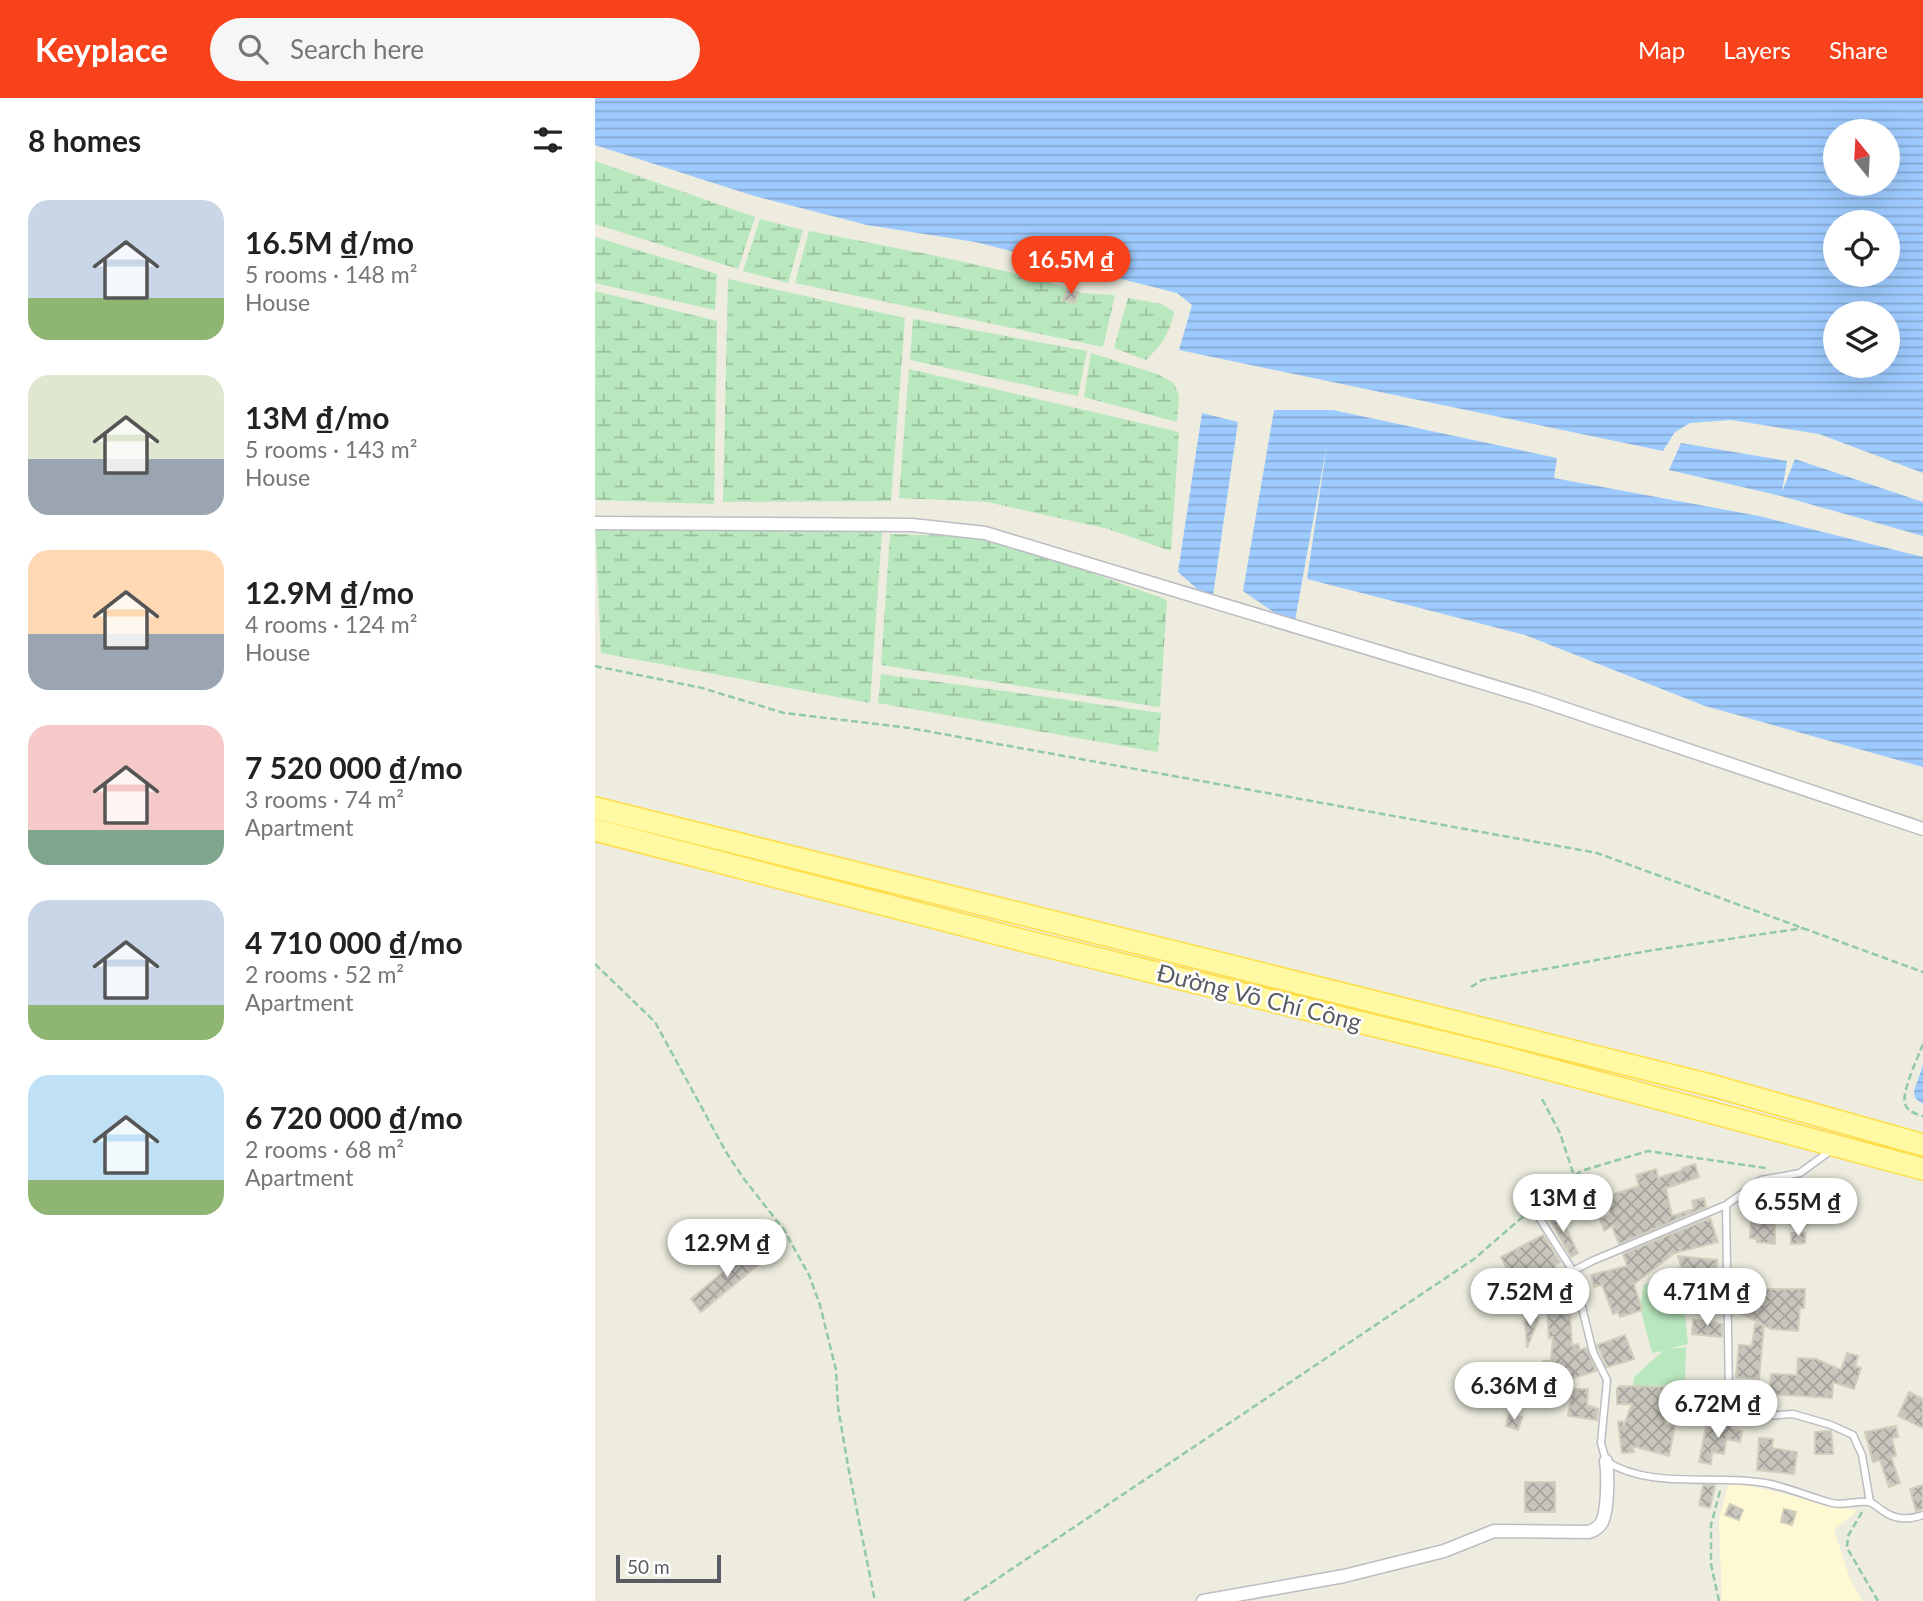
<!DOCTYPE html>
<html lang="en">
<head>
<meta charset="utf-8">
<style>
	body { margin:0; font-family:Lato,sans-serif; background:#f6f6f6; color:#222; height:100vh; display:flex; flex-direction:column; font-size:26px; white-space:nowrap }
	* { box-sizing:border-box; margin:0 }
	p { font-size:23px; color:#767676 }
	.icon { flex:none; width:38px; height:38px; fill:none; stroke:currentColor; stroke-width:2; stroke-linecap:round; stroke-linejoin:round }
	.map { position:relative; flex:1; overflow:hidden }
	.details { display:flex; flex-direction:column; background:#fff; width:595px }
	.details>* { flex:none }
	.needle { width:46px; rotate:342deg }
	.tools { position:absolute; left:1228px; top:21px; display:grid; gap:14px }
	.tools a { display:grid; place-items:center; width:77px; height:77px; border-radius:50%; background:#fff; box-shadow:0 7px 28px #0002; font-size:35px }
	.scale { position:absolute; left:21px; bottom:18px; width:105px; box-sizing:border-box; padding-left:7px; border:4px solid #595c62; border-top:0; font-size:19px; line-height:24px; white-space:nowrap; color:#595c62; -webkit-text-stroke:5px #fff; paint-order:stroke }
	.price { position:absolute; translate:-50% -60px; padding:0 16px; border-radius:24px; background:#fff; color:#222; font-size:23px; line-height:46px; filter:drop-shadow(0 2px 4px #0008) }
	.price::after { content:''; position:absolute; left:50%; top:42px; width:21px; height:16px; margin-left:-10px; background:inherit; clip-path:polygon(0 0,100% 0,50% 100%) }
	.price.active { background:#f8421b; color:#fff }
	ul { padding:0; list-style:none }
	li { display:flex; align-items:center; gap:21px; height:175px; padding:0 28px }
	li span { display:grid; place-items:center; flex:none; width:196px; height:140px; border-radius:21px; color:#555 }
	li>.icon { margin-inline-start:auto }
	span .icon { width:84px; height:84px; fill:#fffc; stroke-width:1 }
	li b { font-size:30px }
	h2 { display:flex; justify-content:space-between; align-items:center; height:84px; padding:0 28px; font-size:30px }
	header { display:flex; align-items:center; gap:42px; box-sizing:border-box; height:98px; padding:0 35px; background:#f8421b; color:#fff }
	header strong { font-size:33px }
	nav { display:flex; gap:38px; margin-inline-start:auto; font-size:24px }
	.search { width:490px; height:63px; background:#f6f6f6; display:flex; align-items:center; gap:18px; box-sizing:border-box; padding:0 24px; border-radius:38px; color:#767676; font-size:26px }
	main { display:flex; flex:1; min-height:0 }
	.map>svg:first-child { display:block }
	.commercial { fill:#fff9d3 }
	.green { fill:#b9e8be }
	.wetland { fill:url(#wetland-marsh) }
	.water { fill:url(#water-rules); fill-rule:evenodd }
	.building { fill:url(#building-cross-hatch); stroke:#d2cebd; stroke-width:2 }
	.lines { fill:none; stroke-linecap:round; stroke-linejoin:round }
	.service-casing { stroke:#bbbdc3; stroke-width:9 }
	.minor-casing { stroke:#bbbdc3; stroke-width:15 }
	.primary-casing { stroke:#fedd48; stroke-width:24 }
	.path { stroke:#92c9a7; stroke-width:2.5; stroke-dasharray:7 3.5; stroke-linecap:butt }
	.service { stroke:#fff; stroke-width:6 }
	.minor { stroke:#fff; stroke-width:12 }
	.primary { stroke:#fff9a3; stroke-width:21 }
	.labels { text-anchor:middle; stroke-width:5; stroke-linejoin:round; paint-order:stroke }
	.street-label { font-size:24px; fill:#595c62; stroke:#fff }
</style>
</head>
<body>
<header>
<strong>Keyplace</strong>
<div class="search"><svg class="icon" aria-label="search" viewBox="0 0 24 24"><circle cx="10" cy="10" r="6"/><path d="M15 15l6 6"/></svg>Search here</div>
<nav><a>Map</a><a>Layers</a><a>Share</a></nav>
</header>
<main>
<section class="details">
<h2>8 homes<svg class="icon" aria-label="filters" viewBox="0 0 24 24"><path d="M4 7h16M4 17h16"/><circle cx="9" cy="7" r="2"/><circle cx="15" cy="17" r="2"/></svg></h2>
<ul>
<li><span style="background:linear-gradient(#c9d6e8 70%,#8fb573 0)"><svg class="icon" aria-label="home" viewBox="0 0 24 24"><path d="M3 11l9-7 9 7M6 9v11h12V9"/></svg></span><div><b>16.5M ₫/mo</b><p>5 rooms · 148 m²</p><p>House</p></div></li>
<li><span style="background:linear-gradient(#dfe7d0 60%,#9aa5b1 0)"><svg class="icon" aria-label="home" viewBox="0 0 24 24"><path d="M3 11l9-7 9 7M6 9v11h12V9"/></svg></span><div><b>13M ₫/mo</b><p>5 rooms · 143 m²</p><p>House</p></div></li>
<li><span style="background:linear-gradient(#ffd9b3 60%,#9aa5b1 0)"><svg class="icon" aria-label="home" viewBox="0 0 24 24"><path d="M3 11l9-7 9 7M6 9v11h12V9"/></svg></span><div><b>12.9M ₫/mo</b><p>4 rooms · 124 m²</p><p>House</p></div></li>
<li><span style="background:linear-gradient(#f6c9c9 75%,#7fa58c 0)"><svg class="icon" aria-label="home" viewBox="0 0 24 24"><path d="M3 11l9-7 9 7M6 9v11h12V9"/></svg></span><div><b>7 520 000 ₫/mo</b><p>3 rooms · 74 m²</p><p>Apartment</p></div></li>
<li><span style="background:linear-gradient(#c9d6e8 75%,#8fb573 0)"><svg class="icon" aria-label="home" viewBox="0 0 24 24"><path d="M3 11l9-7 9 7M6 9v11h12V9"/></svg></span><div><b>4 710 000 ₫/mo</b><p>2 rooms · 52 m²</p><p>Apartment</p></div></li>
<li><span style="background:linear-gradient(#bfe0f5 75%,#8fb573 0)"><svg class="icon" aria-label="home" viewBox="0 0 24 24"><path d="M3 11l9-7 9 7M6 9v11h12V9"/></svg></span><div><b>6 720 000 ₫/mo</b><p>2 rooms · 68 m²</p><p>Apartment</p></div></li>
</ul>
</section>
<div class="map">
<svg width="1328" height="1503" viewBox="0 0 1328 1503">
	<defs>
		<pattern id="wetland-marsh" width="20" height="14" patternUnits="userSpaceOnUse" patternTransform="scale(1.75)"><rect width="20" height="14" fill="#b9e8be"/><path d="M1 5h8M5 5V1M11 12h8M15 12V8" fill="none" stroke="#99bf9e"/></pattern>
		<pattern id="water-rules" width="6" height="5" patternUnits="userSpaceOnUse" patternTransform="scale(1.75)"><rect width="6" height="5" fill="#9ecbff"/><path d="M0 2.5h6" fill="none" stroke="#84a8d2"/></pattern>
		<pattern id="building-cross-hatch" width="8" height="8" patternUnits="userSpaceOnUse" patternTransform="scale(1.75)"><rect width="8" height="8" fill="#c8c5bd"/><path d="M0 0l8 8M0 8l8-8" fill="none" stroke="#a5a39d"/></pattern>
	</defs>
	<rect width="100%" height="100%" fill="#edecdf"/>
	<path class="commercial" d="M1134,1383L1262,1413L1239,1432L1255,1481L1267,1503H1127L1124,1423Z"/>
	<path class="green" d="M1085,1168L1093,1246L1073,1251L1091,1249L1090,1286L1038,1289L1039,1279L1068,1253L1057,1255L1045,1209L1049,1187Z"/>
	<path class="wetland" d="M0,63L160,119L143,171L0,126Z
		M165,121L208,132L193,185L148,173Z
		M214,133L342,158L445,181L486,195L520,197L508,249L200,185Z
		M0,139L122,176L120,212L0,185Z
		M133,181L310,220L296,403L128,404Z
		M0,193L122,223L119,406L0,402Z
		M533,200L567,206L579,214C575,235 566,248 551,262L519,250Z
		M318,221L492,253L483,298L315,262Z
		M496,255L562,276L579,285L584,298L582,324L489,299Z
		M314,271L584,334L576,453L513,431L392,404L304,400Z
		M0,424L287,434L275,605L6,555Z
		M295,436L397,439L572,502L565,609L286,567Z
		M286,576L566,615L563,654L283,605Z"/>
	<path class="water" d="M0,0H1328V375L1224,336L1136,322L1095,325L1080,334L1068,353L584,252L597,207L582,195L380,144L272,127L159,98L0,47ZM1241,33H1293V86H1241ZM1241,124H1293V177H1241ZM1241,215H1293V268H1241Z
		M679,312H738L962,360L959,380L1164,418L1328,459V669L1110,608L930,537L712,481L732,346L699,528L648,493Z
		M607,315L643,324L617,504L583,474Z
		M1086,345L1192,363L1187,394L1200,361L1328,404V438L1186,398L1074,372Z
		M1328,967V1006L1320,1000L1319,993Z"/>
	<path class="building" d="M472,191L483,194L480,205L468,202Z
		M1100,1066L1104,1079L1071,1090L1077,1118L1099,1111L1097,1103L1109,1100L1111,1109L1024,1146L1017,1128L1009,1133L1005,1121L1016,1117L1010,1099L1044,1088L1041,1077L1045,1076L1061,1071L1063,1080L1088,1072L1087,1070Z
		M1163,1104H1180V1146L1162,1144V1141L1155,1140L1156,1107H1163Z
		M963,1113L983,1155L976,1159L954,1120Z
		M1115,1120L1123,1144L1072,1157H1077L1039,1186L1047,1212L1025,1219L1023,1214L1018,1216L1007,1187L999,1189L996,1177L1032,1168L1028,1156Z
		M1196,1135H1210V1145L1196,1146Z
		M948,1137L965,1164L959,1167L961,1170L939,1180L941,1183L929,1188L922,1174L915,1177L906,1159Z
		M158,1149L169,1162L106,1214L96,1201Z
		M1083,1158L1122,1162L1121,1179L1096,1178L1090,1180Z
		M1123,1176L1126,1178L1127,1206L1113,1198Z
		M1138,1183L1154,1184V1191H1210L1209,1210H1205L1203,1233L1176,1231L1147,1216L1149,1206L1138,1204Z
		M975,1215L977,1248L983,1246L985,1252L991,1250L1001,1273L957,1287L959,1274L948,1273V1263H956L958,1239L954,1240L952,1216Z
		M944,1220L932,1250L930,1221Z
		M1098,1221L1127,1226V1239L1097,1236Z
		M1160,1226L1169,1227L1164,1281L1141,1279L1144,1247L1157,1248Z
		M1030,1237L1039,1261L1012,1269L1002,1247Z
		M1252,1255L1263,1258L1260,1268L1266,1270L1259,1291L1238,1284L1237,1300L1174,1296L1176,1276L1202,1277L1203,1260L1221,1261L1246,1272Z
		M1025,1288L1073,1289L1103,1292V1289L1128,1297L1129,1303L1127,1308L1077,1298L1076,1302H1072L1070,1327L1080,1328L1074,1358L1037,1348L1039,1354L1027,1355L1023,1324L1027,1323L1029,1327L1037,1306H1022V1290Z
		M977,1291H993L992,1307L1003,1311L1002,1322L973,1318Z
		M1314,1294L1328,1301V1330L1303,1318Z
		M914,1316L927,1319L923,1332L911,1328Z
		M1124,1323L1137,1325L1136,1330L1147,1333L1145,1344L1131,1341L1129,1356L1117,1354L1116,1366L1104,1364L1111,1329L1123,1331Z
		M1301,1328L1303,1339L1297,1340L1301,1358L1296,1359L1305,1385L1294,1389L1285,1362L1278,1364L1270,1334Z
		M1236,1333L1238,1356H1220V1334Z
		M1164,1340L1178,1341L1177,1350L1202,1354L1199,1376L1162,1372Z
		M930,1384H960V1414H930Z
		M1108,1387H1120L1115,1410L1104,1407Z
		M1328,1387V1411L1321,1413L1315,1391Z
		M1135,1406L1148,1412L1144,1422L1130,1417Z
		M1189,1411L1201,1414L1197,1427L1186,1424Z"/>
	<g class="lines">
		<defs>
			<path id="service" d="M1131,1107L1166,1082L1205,1075L1235,1053
				M938,1110L978,1173
				M1275,1404L1267,1357L1258,1337L1236,1327L1198,1316L1170,1318L1147,1312L1134,1300L1131,1107L997,1163L978,1173L998,1254L1012,1282L1006,1345L1011,1363C1056,1392 1119,1376 1170,1385C1193,1389 1214,1399 1237,1405C1249,1408 1262,1402 1274,1404C1278,1405 1284,1410 1288,1413C1301,1422 1312,1422 1328,1417"/>
			<path id="minor" d="M0,425L317,427L390,435L938,600L1328,731
				M608,1503L749,1478L849,1453L899,1433L994,1434C999,1432 1004,1430 1007,1424C1013,1412 1013,1377 1011,1363"/>
			<path id="primary" d="M0,710L1119,988L1328,1047
				M0,732L434,844L904,958L1328,1071"/>
		</defs>
		<use href="#service" class="service-casing"/>
		<use href="#minor" class="minor-casing"/>
		<use href="#primary" class="primary-casing"/>
		<path class="path" d="M0,568L107,590L189,615L315,630L1002,755L1328,874
			M0,866L60,924L131,1054L149,1081L189,1132L214,1177L225,1207L241,1272L243,1309L253,1368L280,1503
			M876,889L887,882L1059,852L1209,830
			M1328,946C1323,959 1306,995 1310,1006C1313,1014 1321,1016 1328,1018
			M947,1001L965,1035L979,1078
			M947,1103L986,1073L1053,1053L1171,1070
			M1267,1414L1253,1438L1252,1450L1283,1503
			M369,1503L879,1161L931,1116
			M1124,1503L1116,1466V1427L1125,1393"/>
		<use href="#service" class="service"/>
		<use href="#minor" class="minor"/>
		<use href="#primary" class="primary"/>
	</g>
	<g class="labels">
		<g class="street-label">
			<text transform="translate(664 900) rotate(14)" y="8">Đường Võ Chí Công</text>
		</g>
	</g>
</svg>
<div class="tools">
<a><svg class="needle" viewBox="-14 -14 28 28"><path d="M0-13l5 13h-10z" fill="#e53935"/><path d="M0 13l5-13h-10z" fill="#767676"/></svg></a>
<a><svg class="icon" aria-label="locate" viewBox="0 0 24 24"><circle cx="12" cy="12" r="6"/><path d="M12 2v4M12 18v4M2 12h4M18 12h4"/></svg></a>
<a><svg class="icon" aria-label="layers" viewBox="0 0 24 24"><path d="M12 4l9 5-9 5-9-5zM3 14l9 5 9-5"/></svg></a>
</div>
<div class="scale">50 m</div>
<b class="price active" style="left:476px;top:198px">16.5M ₫</b>
<b class="price" style="left:968px;top:1136px">13M ₫</b>
<b class="price" style="left:1203px;top:1140px">6.55M ₫</b>
<b class="price" style="left:132px;top:1181px">12.9M ₫</b>
<b class="price" style="left:935px;top:1230px">7.52M ₫</b>
<b class="price" style="left:1112px;top:1230px">4.71M ₫</b>
<b class="price" style="left:919px;top:1324px">6.36M ₫</b>
<b class="price" style="left:1123px;top:1342px">6.72M ₫</b>
</div>
</main>
</body>
</html>
